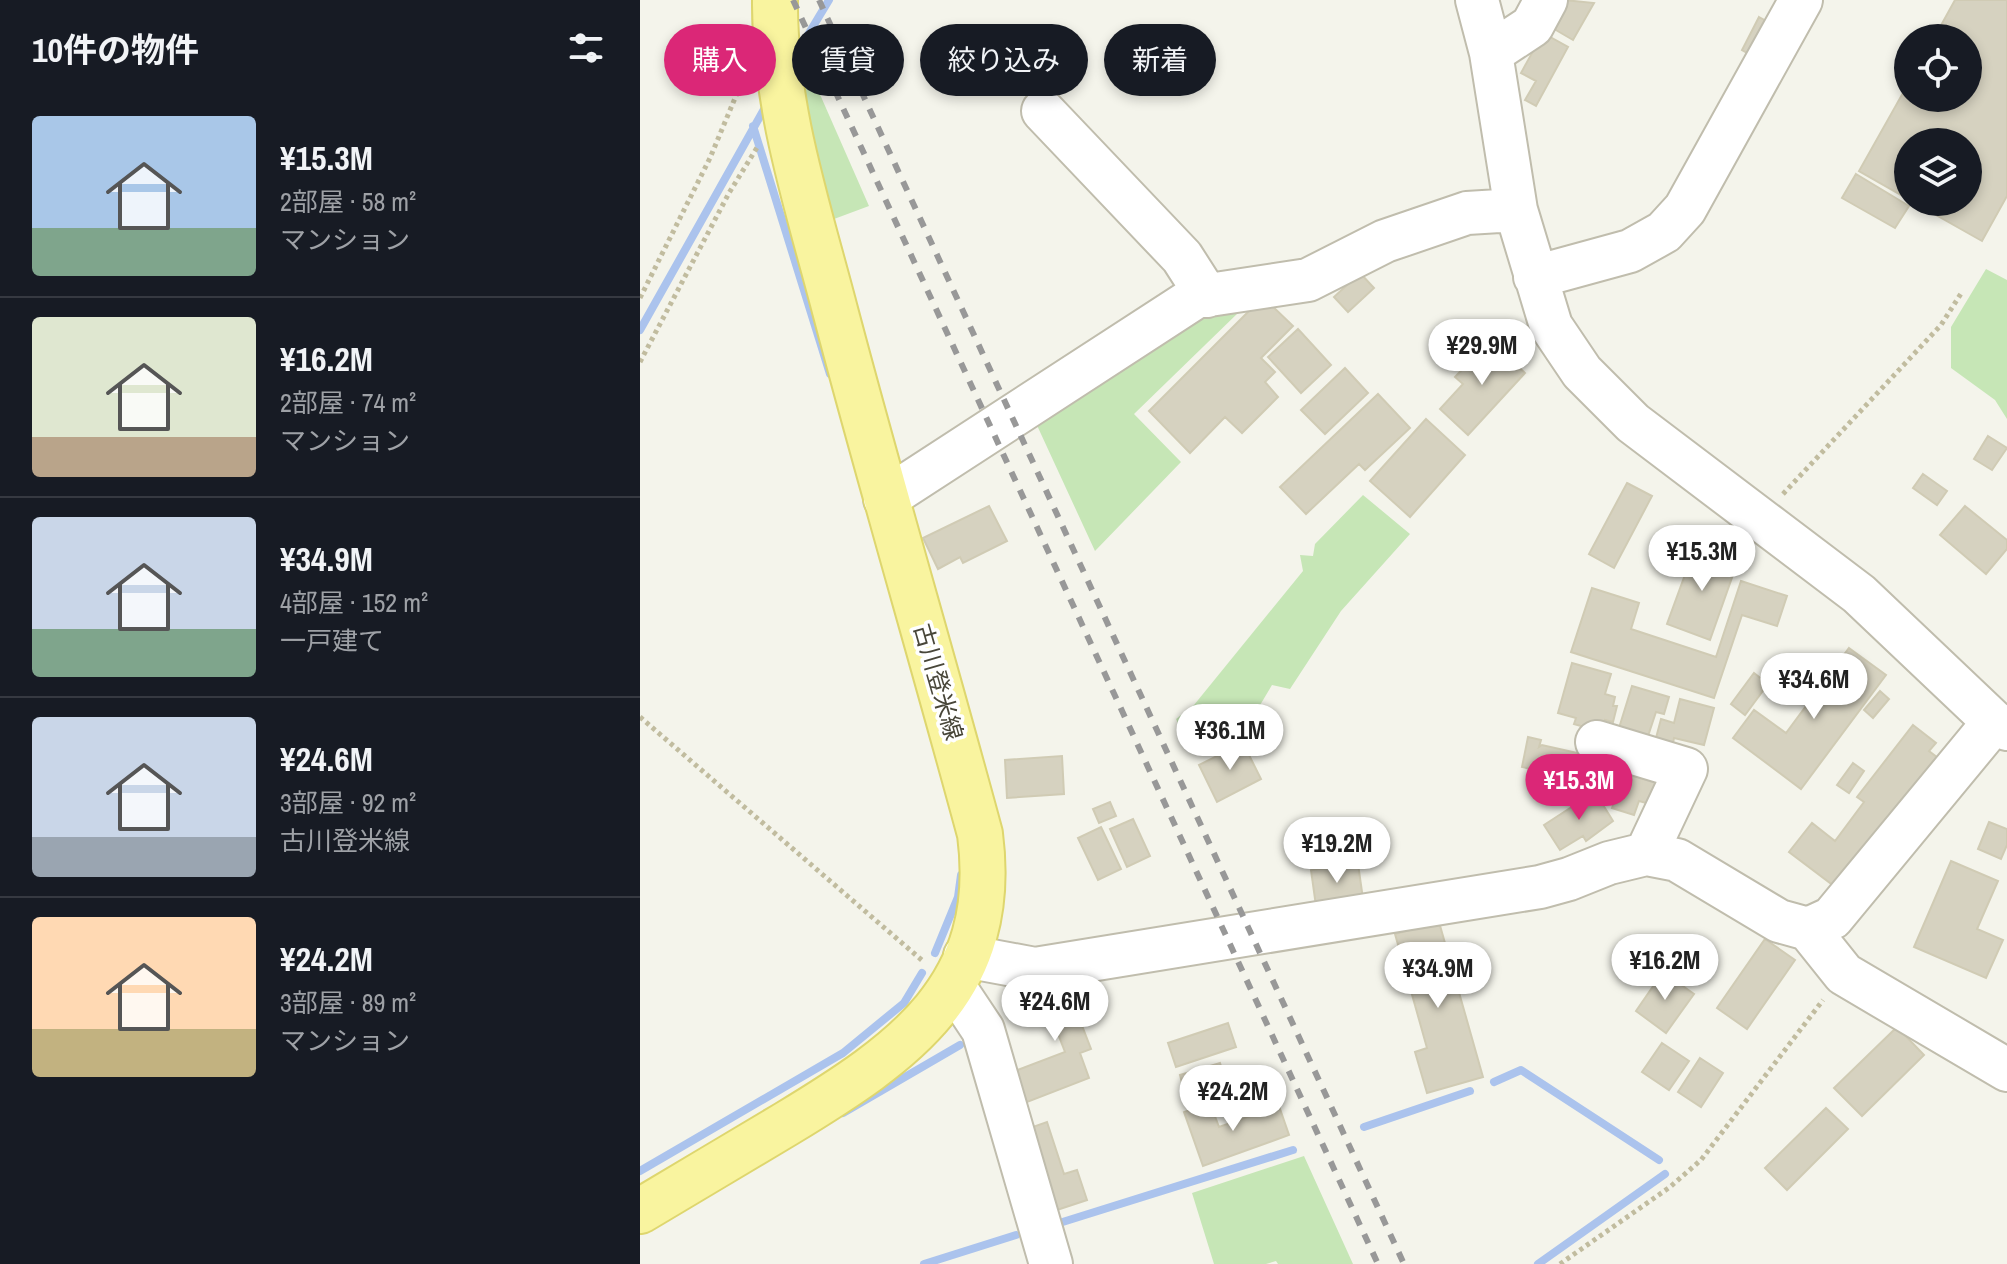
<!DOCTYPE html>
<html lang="ja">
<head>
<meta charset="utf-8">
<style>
	body { margin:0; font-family:"Archivo Narrow","Noto Sans JP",sans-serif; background:#20242c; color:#f1f3f6; height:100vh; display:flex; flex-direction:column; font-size:30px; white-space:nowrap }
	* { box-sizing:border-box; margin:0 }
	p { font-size:26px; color:#9ea1a6 }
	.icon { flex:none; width:44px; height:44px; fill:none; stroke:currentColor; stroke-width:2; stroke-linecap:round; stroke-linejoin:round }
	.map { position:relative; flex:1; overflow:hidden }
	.sheet { display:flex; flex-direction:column; background:#171b24; width:640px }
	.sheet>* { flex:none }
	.banner { position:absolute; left:24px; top:24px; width:760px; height:72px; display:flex; gap:16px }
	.tools { position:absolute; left:1254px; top:24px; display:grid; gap:16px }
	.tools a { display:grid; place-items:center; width:88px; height:88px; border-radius:50%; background:#171b24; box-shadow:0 4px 12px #0003; font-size:40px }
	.price { position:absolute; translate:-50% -68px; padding:0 18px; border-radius:28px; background:#fff; color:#222; font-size:26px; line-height:52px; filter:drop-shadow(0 2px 4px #0008) }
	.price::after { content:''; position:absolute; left:50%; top:48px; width:24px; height:18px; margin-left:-12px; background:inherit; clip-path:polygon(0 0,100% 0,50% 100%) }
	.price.active { background:#db2777; color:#fff }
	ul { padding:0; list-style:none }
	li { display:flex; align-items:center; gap:24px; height:200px; padding:0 32px }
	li+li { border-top:2px solid #363941 }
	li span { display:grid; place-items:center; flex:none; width:224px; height:160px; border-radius:8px; color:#555 }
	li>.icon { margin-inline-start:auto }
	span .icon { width:96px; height:96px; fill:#fffc; stroke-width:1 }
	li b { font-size:34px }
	h2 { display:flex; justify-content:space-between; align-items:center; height:96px; padding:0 32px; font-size:34px }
	.pill { padding:0 28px; border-radius:36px; background:#171b24; box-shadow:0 4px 12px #0003; font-size:28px; line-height:72px }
	.pill.active { background:#db2777; color:#fff }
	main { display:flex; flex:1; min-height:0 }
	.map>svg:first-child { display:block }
	.green { fill:#c6e6b6 }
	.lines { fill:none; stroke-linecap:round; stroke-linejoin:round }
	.stream { stroke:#abc3ed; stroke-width:8 }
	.building { fill:#d6d2c0; stroke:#d0cbb4; stroke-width:2 }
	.minor-casing { stroke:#c0bdad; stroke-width:46 }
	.major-casing { stroke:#ded66e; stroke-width:48 }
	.path { stroke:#c1bc9f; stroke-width:5; stroke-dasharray:4 4; stroke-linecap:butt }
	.minor { stroke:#fff; stroke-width:42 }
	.major { stroke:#f9f49f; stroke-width:44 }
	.rail { stroke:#989898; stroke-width:6; stroke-dasharray:10 10; stroke-linecap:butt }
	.labels { text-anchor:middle; stroke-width:7; stroke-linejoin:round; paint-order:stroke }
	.street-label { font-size:24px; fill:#484639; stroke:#fff }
</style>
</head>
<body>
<main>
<section class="sheet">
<h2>10件の物件<svg class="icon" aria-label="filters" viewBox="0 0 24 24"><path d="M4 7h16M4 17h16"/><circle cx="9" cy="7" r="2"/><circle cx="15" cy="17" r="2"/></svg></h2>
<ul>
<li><span style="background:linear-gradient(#a9c7e8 70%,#7fa58c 0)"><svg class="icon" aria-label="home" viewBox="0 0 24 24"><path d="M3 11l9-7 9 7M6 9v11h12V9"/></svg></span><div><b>¥15.3M</b><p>2部屋 · 58 m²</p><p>マンション</p></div></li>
<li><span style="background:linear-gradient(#dfe7d0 75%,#b9a48a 0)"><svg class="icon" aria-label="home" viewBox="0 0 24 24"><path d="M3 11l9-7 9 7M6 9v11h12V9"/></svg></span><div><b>¥16.2M</b><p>2部屋 · 74 m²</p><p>マンション</p></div></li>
<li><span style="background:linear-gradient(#c9d6e8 70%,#7fa58c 0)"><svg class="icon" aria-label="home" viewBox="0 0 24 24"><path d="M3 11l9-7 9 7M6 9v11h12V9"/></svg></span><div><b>¥34.9M</b><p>4部屋 · 152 m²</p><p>一戸建て</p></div></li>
<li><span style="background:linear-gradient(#c9d6e8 75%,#9aa5b1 0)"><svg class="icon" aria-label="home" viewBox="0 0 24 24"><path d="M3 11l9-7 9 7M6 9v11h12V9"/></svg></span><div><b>¥24.6M</b><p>3部屋 · 92 m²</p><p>古川登米線</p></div></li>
<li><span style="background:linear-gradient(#ffd9b3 70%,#c2b280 0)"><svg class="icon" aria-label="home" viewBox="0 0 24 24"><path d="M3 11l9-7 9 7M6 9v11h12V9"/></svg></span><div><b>¥24.2M</b><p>3部屋 · 89 m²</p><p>マンション</p></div></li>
</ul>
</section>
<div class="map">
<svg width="1367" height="1264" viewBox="0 0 1367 1264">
	<rect width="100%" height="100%" fill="#f4f4eb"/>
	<path class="green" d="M164,58L229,206L186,222L149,80Z
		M1346,269L1367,280V419L1355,400L1311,368V327Z
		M599,312L494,414L541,462L455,551L395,421L545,319Z
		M723,495L770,534L701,611L650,689L632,685L610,722L583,719L552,752L536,719L554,705L663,571L660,555L673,556L675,544Z
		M664,1156L713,1264H638L636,1261L626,1264H574L552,1193Z"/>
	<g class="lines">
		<path class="stream" d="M154,58L189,0
			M113,126L190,374
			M0,330L127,104
			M295,953L318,897L321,875
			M854,1082L881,1070L1019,1160
			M203,1113L320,1045
			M724,1127L830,1091
			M0,1171L203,1053L264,1003L282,973
			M413,1225L653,1150
			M284,1264L376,1235
			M898,1264L1025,1174"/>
	</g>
	<path class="building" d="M924,0L954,3L933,40L909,26Z
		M1315,0H1367V196L1342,241L1273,202H1328V142H1268V199L1219,171L1268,84V98H1328V38H1294Z
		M1119,17L1137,27L1120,60L1102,50Z
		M903,33L928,47L896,106L885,100L896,81L881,73Z
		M1216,174L1269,206L1255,228L1202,198Z
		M720,273L734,288L708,312L694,297Z
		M623,297L653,326L621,358L635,372L625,382L638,397L602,433L585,417L550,453L509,411Z
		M658,329L691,365L661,393L628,357Z
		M850,341L885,373L828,435L800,409L823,384L815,377Z
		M705,368L728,393L685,434L661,410Z
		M738,394L770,428L725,470L719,464L666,514L640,487Z
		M786,419L825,455L770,517L730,481Z
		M1348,436L1367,448L1352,470L1334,459Z
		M1283,474L1307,491L1297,505L1273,488Z
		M987,483L1012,496L974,568L949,554Z
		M349,506L367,541L323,563L320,557L298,569L283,538Z
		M1325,506L1367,540V549L1346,574L1300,535Z
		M1057,542L1083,551L1078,563L1095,569L1070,640L1027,624Z
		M1101,581L1147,596L1137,626L1102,615L1074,698L931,652L952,588L999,603L991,629L1076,657Z
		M1209,648L1246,675L1161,789L1093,738L1114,710L1146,733Z
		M932,663L971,674L965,694L975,697L973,706H977L973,722L965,720L962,732L934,724L936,718L918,713Z
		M1114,673L1128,684L1105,715L1091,704Z
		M992,686L1029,697L1024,714L1016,712L1008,736L979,728Z
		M1240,691L1249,699L1233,718L1224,710Z
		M1040,699L1074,708L1064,745L1034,738L1033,743L1016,738L1021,719L1034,723Z
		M1273,725L1296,743L1289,751L1298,758L1198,889L1149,852L1172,823L1195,841L1224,802L1217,797Z
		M888,737L901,740L899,747L902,745L942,754L935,787L925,785L922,796L888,788L892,769L882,767Z
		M603,743L621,779L577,802L559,765Z
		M422,756L424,794L367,798L365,760Z
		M1213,763L1224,771L1209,793L1197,785Z
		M973,765L1018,779L1010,804L999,801L994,815L972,808L975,800L963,796Z
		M955,792L973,821L946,841L943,836L920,850L904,825Z
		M470,802L476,816L459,823L453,809Z
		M493,819L510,856L487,867L470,829Z
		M1349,822L1367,829V845L1361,859L1338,849Z
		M461,827L481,869L458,880L438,838Z
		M1311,861L1358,881L1337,929L1363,940L1346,978L1274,947Z
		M718,864L723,899L676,906L671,870Z
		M799,922L843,1077L787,1093L775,1052L787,1048L755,934Z
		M1125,939L1155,960L1107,1029L1077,1008Z
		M1023,972L1054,994L1026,1033L996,1011Z
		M424,979L451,1049L440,1053L449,1078L387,1102L375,1071L425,1052L411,1016L390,1024L380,996Z
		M588,1023L596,1047L536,1067L528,1043Z
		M1257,1027L1284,1055L1222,1116L1194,1088Z
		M1022,1043L1049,1061L1029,1090L1002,1072Z
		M1060,1058L1083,1073L1061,1107L1038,1092Z
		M580,1063L587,1086L546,1099L540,1075Z
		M570,1103L579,1127L639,1106L649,1135L563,1166L544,1112Z
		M1186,1108L1208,1129L1147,1190L1125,1168Z
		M407,1122L424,1174L437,1170L447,1200L414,1211L387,1129Z"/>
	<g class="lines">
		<defs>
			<path id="minor" d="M837,0L851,53L876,210L911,326L942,372L993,423L1219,594L1354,722L1367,729
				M851,53L892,26L906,0
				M403,111L542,257L567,296
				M895,277L990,251L1024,232L1045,209L1161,0
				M245,499L556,297L668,280L745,241L827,213L876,210
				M957,742L1046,769L1006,854
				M1168,929L1204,974L1367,1070
				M325,956L395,969L900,887L929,879L969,863L1006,854L1037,860L1139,921L1168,929L1192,918L1354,722
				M313,985L343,1030L411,1264"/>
			<path id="major" d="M0,1211C49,1182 97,1153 146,1124C263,1053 360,988 340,834C293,660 242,488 196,314C169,210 134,108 135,0"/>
		</defs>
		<use href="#minor" class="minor-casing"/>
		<use href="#major" class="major-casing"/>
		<path class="path" d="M0,298L70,158L103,79
			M0,362L89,193L118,146
			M1143,494L1301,325L1322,292
			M0,717L284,962
			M920,1264L1030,1187L1061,1160L1183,1000"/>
		<use href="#minor" class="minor"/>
		<use href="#major" class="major"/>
		<path class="rail" d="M153,0L738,1264
			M179,0L764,1264"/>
	</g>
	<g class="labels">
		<g class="street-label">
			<text transform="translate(298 682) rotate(74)" y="8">古川登米線</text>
		</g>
	</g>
</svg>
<div class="tools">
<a><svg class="icon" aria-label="locate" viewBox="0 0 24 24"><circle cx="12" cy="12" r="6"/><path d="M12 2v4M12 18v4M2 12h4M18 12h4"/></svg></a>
<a><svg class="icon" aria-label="layers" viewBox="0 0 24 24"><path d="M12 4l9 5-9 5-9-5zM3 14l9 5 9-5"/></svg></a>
</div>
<b class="price" style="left:842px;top:387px">¥29.9M</b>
<b class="price" style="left:1062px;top:593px">¥15.3M</b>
<b class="price" style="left:1174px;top:721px">¥34.6M</b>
<b class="price" style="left:590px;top:772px">¥36.1M</b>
<b class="price active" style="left:939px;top:822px">¥15.3M</b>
<b class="price" style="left:697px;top:885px">¥19.2M</b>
<b class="price" style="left:1025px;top:1002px">¥16.2M</b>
<b class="price" style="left:798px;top:1010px">¥34.9M</b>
<b class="price" style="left:415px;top:1043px">¥24.6M</b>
<b class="price" style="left:593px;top:1133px">¥24.2M</b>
<div class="banner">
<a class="pill active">購入</a>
<a class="pill">賃貸</a>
<a class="pill">絞り込み</a>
<a class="pill">新着</a>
</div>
</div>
</main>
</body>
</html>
